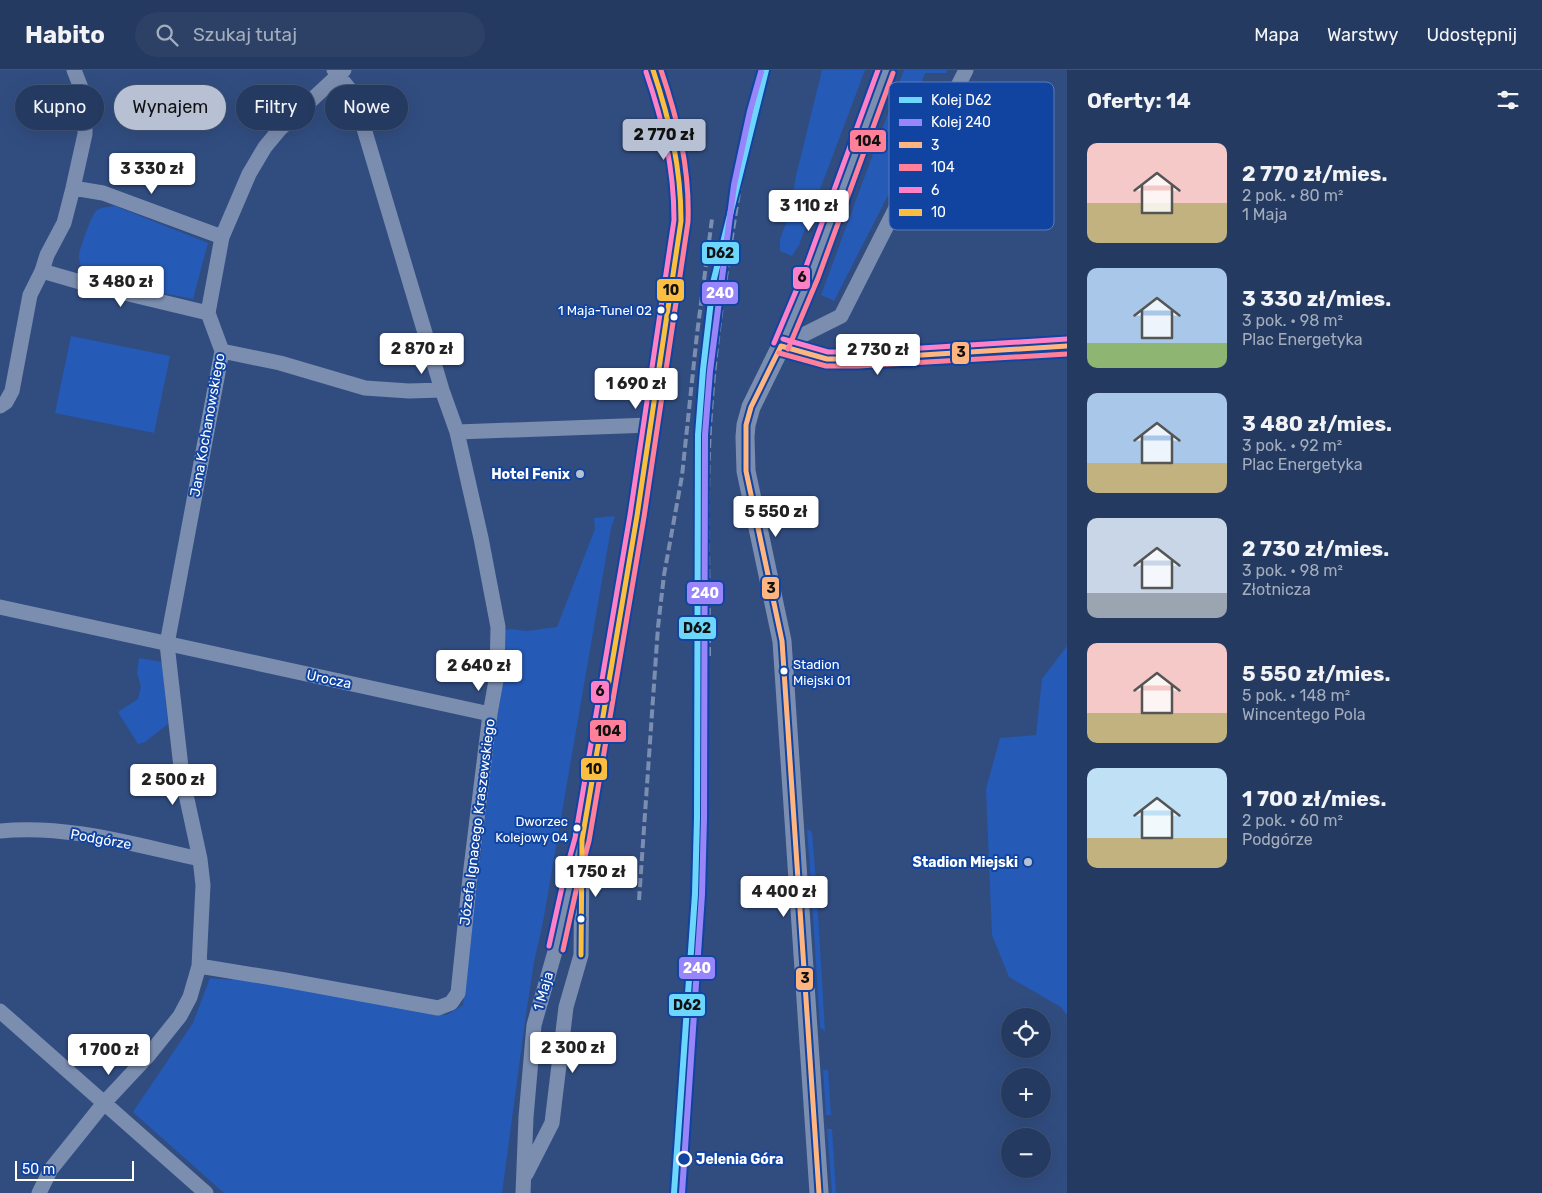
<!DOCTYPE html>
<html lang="pl">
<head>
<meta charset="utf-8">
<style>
	body { margin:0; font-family:Rubik,sans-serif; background:#2d4166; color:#f1f3f6; height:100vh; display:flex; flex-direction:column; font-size:19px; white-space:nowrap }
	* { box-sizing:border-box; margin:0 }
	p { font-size:16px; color:#a3adbd }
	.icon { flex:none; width:28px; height:28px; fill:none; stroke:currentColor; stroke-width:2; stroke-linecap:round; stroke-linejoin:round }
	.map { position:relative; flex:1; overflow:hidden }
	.panel { display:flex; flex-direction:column; background:#253a60; width:475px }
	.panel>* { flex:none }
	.top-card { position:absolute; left:15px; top:15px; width:475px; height:45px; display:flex; gap:10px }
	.buttons { position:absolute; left:1001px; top:938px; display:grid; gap:10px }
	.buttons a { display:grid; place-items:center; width:50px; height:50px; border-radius:50%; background:#253a60; box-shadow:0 5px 20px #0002,0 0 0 1px #425475; font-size:25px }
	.scale { position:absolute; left:15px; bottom:12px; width:119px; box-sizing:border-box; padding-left:5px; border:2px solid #fff; border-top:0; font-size:14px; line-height:18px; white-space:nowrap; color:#fff; -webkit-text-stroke:4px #1143a0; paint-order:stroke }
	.price { position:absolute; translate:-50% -42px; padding:0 11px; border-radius:5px; background:#fff; color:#222; font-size:16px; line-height:32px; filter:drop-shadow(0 1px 2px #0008) }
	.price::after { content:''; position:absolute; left:50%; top:30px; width:15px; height:11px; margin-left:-8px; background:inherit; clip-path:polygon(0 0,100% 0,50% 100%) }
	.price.active { background:#b7c1d3; color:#111 }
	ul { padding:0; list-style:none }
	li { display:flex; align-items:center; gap:15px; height:125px; padding:0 20px }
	li span { display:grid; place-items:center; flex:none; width:140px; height:100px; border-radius:10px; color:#555 }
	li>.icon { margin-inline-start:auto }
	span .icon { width:60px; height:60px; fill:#fffc; stroke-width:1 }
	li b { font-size:21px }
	h2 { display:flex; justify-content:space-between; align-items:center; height:60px; padding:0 20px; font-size:21px }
	.pill { padding:0 18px; border-radius:22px; background:#253a60; box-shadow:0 5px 20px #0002,0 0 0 1px #425475; font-size:18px; line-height:45px }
	.pill.active { background:#b7c1d3; color:#111 }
	header { display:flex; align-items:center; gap:30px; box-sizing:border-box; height:70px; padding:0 25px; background:#253a60; border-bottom:1px solid #425475 }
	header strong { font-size:24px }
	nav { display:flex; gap:28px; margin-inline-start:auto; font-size:18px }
	.search { width:350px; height:45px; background:#2d4166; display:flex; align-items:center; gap:12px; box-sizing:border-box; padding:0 18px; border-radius:28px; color:#a3adbd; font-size:19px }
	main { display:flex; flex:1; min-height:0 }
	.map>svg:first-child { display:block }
	.green { fill:#255ab6 }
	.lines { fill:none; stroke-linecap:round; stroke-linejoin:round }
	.minor { stroke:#7c8eb0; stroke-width:15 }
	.tertiary { stroke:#7c8eb0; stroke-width:19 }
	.rail { stroke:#7c8eaf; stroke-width:4; stroke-dasharray:9 4; stroke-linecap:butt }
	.bus-1-casing { stroke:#1143a0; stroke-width:9 }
	.bus-2-casing { stroke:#1143a0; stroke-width:9 }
	.bus-3-casing { stroke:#1143a0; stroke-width:9 }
	.bus-4-casing { stroke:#1143a0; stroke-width:9 }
	.bus-1 { stroke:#ffb580; stroke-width:5 }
	.bus-2 { stroke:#ff8098; stroke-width:5 }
	.bus-3 { stroke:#ff80c5; stroke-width:5 }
	.bus-4 { stroke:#fbbe40; stroke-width:5 }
	.rail-1-casing { stroke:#1143a0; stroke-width:10 }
	.rail-2-casing { stroke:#1143a0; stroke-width:10 }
	.rail-1 { stroke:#6dd6fd; stroke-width:6 }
	.rail-2 { stroke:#9885fa; stroke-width:6 }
	.bus-dot { fill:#fff; stroke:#1143a0; stroke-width:2 }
	.poi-dot { fill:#b7c1d3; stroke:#1143a0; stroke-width:2 }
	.stop-dot { fill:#1143a0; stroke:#fff; stroke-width:2.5 }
	.labels { text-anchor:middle; stroke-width:4; stroke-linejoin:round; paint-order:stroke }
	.bus-label { font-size:13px; fill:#fff; stroke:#1143a0; text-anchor:end }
	.street-label { font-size:14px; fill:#fff; stroke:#1143a0 }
	.poi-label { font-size:14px; font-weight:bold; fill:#fff; stroke:#1143a0; text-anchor:end }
	.stop-label { font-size:14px; font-weight:bold; fill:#fff; stroke:#1143a0; text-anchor:start }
	.key { fill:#1143a0; stroke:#587bbc; stroke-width:1 }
	.key-label { font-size:14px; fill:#fff }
	.line-badge { stroke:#1143a0; stroke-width:2 }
	.badge-label { font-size:14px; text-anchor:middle; font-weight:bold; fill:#fff }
	.pale-badge-label { font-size:14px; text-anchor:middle; font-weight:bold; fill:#111 }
</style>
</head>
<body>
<header>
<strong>Habito</strong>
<div class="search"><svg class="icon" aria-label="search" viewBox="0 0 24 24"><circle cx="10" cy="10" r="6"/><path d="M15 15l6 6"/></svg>Szukaj tutaj</div>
<nav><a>Mapa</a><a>Warstwy</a><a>Udostępnij</a></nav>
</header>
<main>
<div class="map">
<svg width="1067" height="1123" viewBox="0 0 1067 1123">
	<rect width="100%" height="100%" fill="#314d80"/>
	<path class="green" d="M822,0H865L799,175L792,186L780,181V169L790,142L796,106Z
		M904,0H948L946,3H925L916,29L927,49L834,231L821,225Z
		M115,136L208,173L193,229L93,209C88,202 78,195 79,186C79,180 92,144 96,141C100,137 109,137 115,136Z
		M71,266L170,286L154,363L55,343Z
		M615,446L611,458L543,852L534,892L527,937L502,1123H224L133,1042L193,953L210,908L232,910L233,902L360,929L447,945L463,935L497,647L505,601V560L510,559L527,561L557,557L595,459L594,448Z
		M1067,576V945L1061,937L1009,907L992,865L986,719L1000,668L1036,665L1042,609Z
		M139,588L162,592L168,654L145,672L138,674L118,642L138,629L141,616L137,603Z
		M807,760H810L812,763L816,812H811Z
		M817,828L825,961L822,959L820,957L812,829Z
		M823,1000H828L831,1045H826Z
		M827,1059H832L836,1123H832Z"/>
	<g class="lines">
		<path class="minor" d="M73,118L103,123L222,167
			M42,201L87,214L208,243
			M781,276L841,246L966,0
			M222,281L280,293L365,318L409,321L442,320
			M0,336L6,332L12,321L30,225L42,201L47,185L64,153L73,118L85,64V37L83,23L74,0
			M457,362L650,355
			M0,537L490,644
			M0,761C67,754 135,775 200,789
			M199,896L285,910L438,938L451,933L458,923L471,798L490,644L497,605L498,557L481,468L457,362L442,320L354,25L334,0
			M0,941L206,1123
			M526,1104L552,1053L566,937L581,885L582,789
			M39,1123L51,1099L80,1063L104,1033L147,987L180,946L190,927L199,896L203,815L200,789L182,706L167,574L222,281L208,243L222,167L249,104L265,77L280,59L344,0
			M523,1123L526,1047L534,955L556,878L566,838L573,795L582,770L637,446L679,168C680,154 682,140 682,125C682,82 667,40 653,0"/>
		<path class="tertiary" d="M781,276L827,289H858L1067,276
			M819,1123L782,571L746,401L745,367L746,355L751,337L781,276L799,235L886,0"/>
		<path class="rail" d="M709,586C709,510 706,434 710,358C715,268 730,179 744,91
			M639,830L658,557L664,505L682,406L697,264L712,149"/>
		<defs>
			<path id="bus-1" d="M781,276L751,337L746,355V401L782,571L819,1123
				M781,276L827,289H858L1067,276"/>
			<path id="bus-2" d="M788,279L818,208L893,3
				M779,283L826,296H858L1067,284
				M563,880L578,812L589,771L644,447L688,152C690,99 678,50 661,0"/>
			<path id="bus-3" d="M783,269L828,282H858L1067,269
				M774,273L804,202L878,0
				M549,876L564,808L575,768L630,445L674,150C674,97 663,52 646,2"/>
			<path id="bus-4" d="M581,885L582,770L637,446L681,151C681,97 670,51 653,0"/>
		</defs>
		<use href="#bus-1" class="bus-1-casing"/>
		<use href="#bus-2" class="bus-2-casing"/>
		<use href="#bus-3" class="bus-3-casing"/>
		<use href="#bus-4" class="bus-4-casing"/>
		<use href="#bus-1" class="bus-1"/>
		<use href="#bus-2" class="bus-2"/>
		<use href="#bus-3" class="bus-3"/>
		<use href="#bus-4" class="bus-4"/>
		<defs>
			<path id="rail-1" d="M674,1123L695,824L697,748L698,365L703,300L713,213L766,0"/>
			<path id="rail-2" d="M682,1123L702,824L704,748L705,365L710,301L734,115L750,41L761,2"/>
		</defs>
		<use href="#rail-1" class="rail-1-casing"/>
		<use href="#rail-2" class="rail-2-casing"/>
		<use href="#rail-1" class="rail-1"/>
		<use href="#rail-2" class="rail-2"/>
	</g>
	<g class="bus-dot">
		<circle cx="661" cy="240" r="4.5"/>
		<circle cx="674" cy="247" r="4.5"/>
		<circle cx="784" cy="601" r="4.5"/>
		<circle cx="577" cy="758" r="4.5"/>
		<circle cx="581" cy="849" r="4.5"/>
	</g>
	<g class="poi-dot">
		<circle cx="580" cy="404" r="5"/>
		<circle cx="1028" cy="792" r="5"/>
	</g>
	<circle class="stop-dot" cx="684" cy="1089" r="7"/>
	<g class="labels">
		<g class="bus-label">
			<text x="652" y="245">1 Maja-Tunel 02</text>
			<text x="793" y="599" text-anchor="start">Stadion<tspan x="793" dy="16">Miejski 01</tspan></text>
			<text x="568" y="756">Dworzec<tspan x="568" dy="16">Kolejowy 04</tspan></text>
		</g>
		<g class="street-label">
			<text transform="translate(207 355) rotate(-80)" y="5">Jana Kochanowskiego</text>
			<text transform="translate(329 609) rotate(12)" y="5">Urocza</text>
			<text transform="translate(477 752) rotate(-83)" y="5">Józefa Ignacego Kraszewskiego</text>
			<text transform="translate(101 769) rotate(10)" y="5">Podgórze</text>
			<text transform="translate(543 921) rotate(-74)" y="5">1 Maja</text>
		</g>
		<g class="poi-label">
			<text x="570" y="409">Hotel Fenix</text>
			<text x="1018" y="797">Stadion Miejski</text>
		</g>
		<g class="stop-label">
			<text x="696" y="1094">Jelenia Góra</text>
		</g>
	</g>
	<rect x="889" y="12" width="165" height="148" rx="8" class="key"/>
	<rect x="899" y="27" width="23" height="6" fill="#6dd6fd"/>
	<rect x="899" y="49" width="23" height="7" fill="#9885fa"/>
	<rect x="899" y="72" width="23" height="6" fill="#ffb580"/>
	<rect x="899" y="94" width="23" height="7" fill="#ff8098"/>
	<rect x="899" y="117" width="23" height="6" fill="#ff80c5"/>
	<rect x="899" y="139" width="23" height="7" fill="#fbbe40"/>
	<g class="key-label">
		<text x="931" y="35">Kolej D62</text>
		<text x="931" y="57">Kolej 240</text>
		<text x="931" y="80">3</text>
		<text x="931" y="102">104</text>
		<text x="931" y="125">6</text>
		<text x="931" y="147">10</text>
	</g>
	<g class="line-badge">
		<rect x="849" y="59" width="38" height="24" rx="5" fill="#ff8098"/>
		<rect x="701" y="171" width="39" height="24" rx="5" fill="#6dd6fd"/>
		<rect x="792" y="196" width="19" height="24" rx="5" fill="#ff80c5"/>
		<rect x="656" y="208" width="29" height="24" rx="5" fill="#fbbe40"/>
		<rect x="701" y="211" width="38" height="24" rx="5" fill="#9885fa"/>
		<rect x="951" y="271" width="19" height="24" rx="5" fill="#ffb580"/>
		<rect x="761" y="506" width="19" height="24" rx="5" fill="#ffb580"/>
		<rect x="686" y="511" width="38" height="24" rx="5" fill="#9885fa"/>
		<rect x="678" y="546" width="39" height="24" rx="5" fill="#6dd6fd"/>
		<rect x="590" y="610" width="20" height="24" rx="5" fill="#ff80c5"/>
		<rect x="589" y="649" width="38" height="24" rx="5" fill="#ff8098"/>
		<rect x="580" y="687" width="28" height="24" rx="5" fill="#fbbe40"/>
		<rect x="678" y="886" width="38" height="24" rx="5" fill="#9885fa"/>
		<rect x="795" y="897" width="19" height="24" rx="5" fill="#ffb580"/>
		<rect x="668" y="923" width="38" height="24" rx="5" fill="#6dd6fd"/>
	</g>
	<g class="badge-label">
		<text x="720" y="228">240</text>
		<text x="705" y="528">240</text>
		<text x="697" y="903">240</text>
	</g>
	<g class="pale-badge-label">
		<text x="868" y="76">104</text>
		<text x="720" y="188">D62</text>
		<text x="802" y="212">6</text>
		<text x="671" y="225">10</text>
		<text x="961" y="287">3</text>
		<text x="771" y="523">3</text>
		<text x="697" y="563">D62</text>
		<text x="600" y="626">6</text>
		<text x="608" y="666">104</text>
		<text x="594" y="704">10</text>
		<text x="805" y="913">3</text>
		<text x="687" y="940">D62</text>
	</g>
</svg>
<div class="buttons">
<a><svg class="icon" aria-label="locate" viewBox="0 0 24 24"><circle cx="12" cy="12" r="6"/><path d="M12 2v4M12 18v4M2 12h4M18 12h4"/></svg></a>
<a>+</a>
<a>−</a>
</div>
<div class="scale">50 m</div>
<b class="price active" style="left:664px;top:91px">2 770 zł</b>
<b class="price" style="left:152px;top:125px">3 330 zł</b>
<b class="price" style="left:809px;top:162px">3 110 zł</b>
<b class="price" style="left:121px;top:238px">3 480 zł</b>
<b class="price" style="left:422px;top:305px">2 870 zł</b>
<b class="price" style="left:878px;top:306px">2 730 zł</b>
<b class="price" style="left:636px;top:340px">1 690 zł</b>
<b class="price" style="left:776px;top:468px">5 550 zł</b>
<b class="price" style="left:479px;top:622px">2 640 zł</b>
<b class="price" style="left:173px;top:736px">2 500 zł</b>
<b class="price" style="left:596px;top:828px">1 750 zł</b>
<b class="price" style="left:784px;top:848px">4 400 zł</b>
<b class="price" style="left:573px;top:1004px">2 300 zł</b>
<b class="price" style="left:109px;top:1006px">1 700 zł</b>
<div class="top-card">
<a class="pill">Kupno</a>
<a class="pill active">Wynajem</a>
<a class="pill">Filtry</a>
<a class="pill">Nowe</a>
</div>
</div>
<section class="panel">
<h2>Oferty: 14<svg class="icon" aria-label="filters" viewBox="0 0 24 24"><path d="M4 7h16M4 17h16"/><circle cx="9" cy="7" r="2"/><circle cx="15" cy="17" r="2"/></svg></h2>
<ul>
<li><span style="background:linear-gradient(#f6c9c9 60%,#c2b280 0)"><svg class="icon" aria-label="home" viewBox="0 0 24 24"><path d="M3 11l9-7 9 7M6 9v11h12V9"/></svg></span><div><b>2 770 zł/mies.</b><p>2 pok. · 80 m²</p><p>1 Maja</p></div></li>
<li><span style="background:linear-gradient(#a9c7e8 75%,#8fb573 0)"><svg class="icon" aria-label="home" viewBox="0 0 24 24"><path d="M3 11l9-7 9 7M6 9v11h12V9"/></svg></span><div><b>3 330 zł/mies.</b><p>3 pok. · 98 m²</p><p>Plac Energetyka</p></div></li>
<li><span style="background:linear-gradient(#a9c7e8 70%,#c2b280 0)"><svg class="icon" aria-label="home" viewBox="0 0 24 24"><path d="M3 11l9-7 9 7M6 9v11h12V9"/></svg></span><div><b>3 480 zł/mies.</b><p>3 pok. · 92 m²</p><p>Plac Energetyka</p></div></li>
<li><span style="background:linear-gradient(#c9d6e8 75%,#9aa5b1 0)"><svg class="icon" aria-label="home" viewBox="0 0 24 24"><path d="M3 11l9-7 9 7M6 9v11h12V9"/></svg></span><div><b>2 730 zł/mies.</b><p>3 pok. · 98 m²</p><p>Złotnicza</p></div></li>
<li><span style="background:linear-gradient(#f6c9c9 70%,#c2b280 0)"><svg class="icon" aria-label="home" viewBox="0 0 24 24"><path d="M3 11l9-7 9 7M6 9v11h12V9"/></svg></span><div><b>5 550 zł/mies.</b><p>5 pok. · 148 m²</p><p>Wincentego Pola</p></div></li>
<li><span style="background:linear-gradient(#bfe0f5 70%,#c2b280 0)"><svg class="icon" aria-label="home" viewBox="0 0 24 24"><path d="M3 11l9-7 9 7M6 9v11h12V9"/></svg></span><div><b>1 700 zł/mies.</b><p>2 pok. · 60 m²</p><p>Podgórze</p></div></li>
</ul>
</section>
</main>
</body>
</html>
